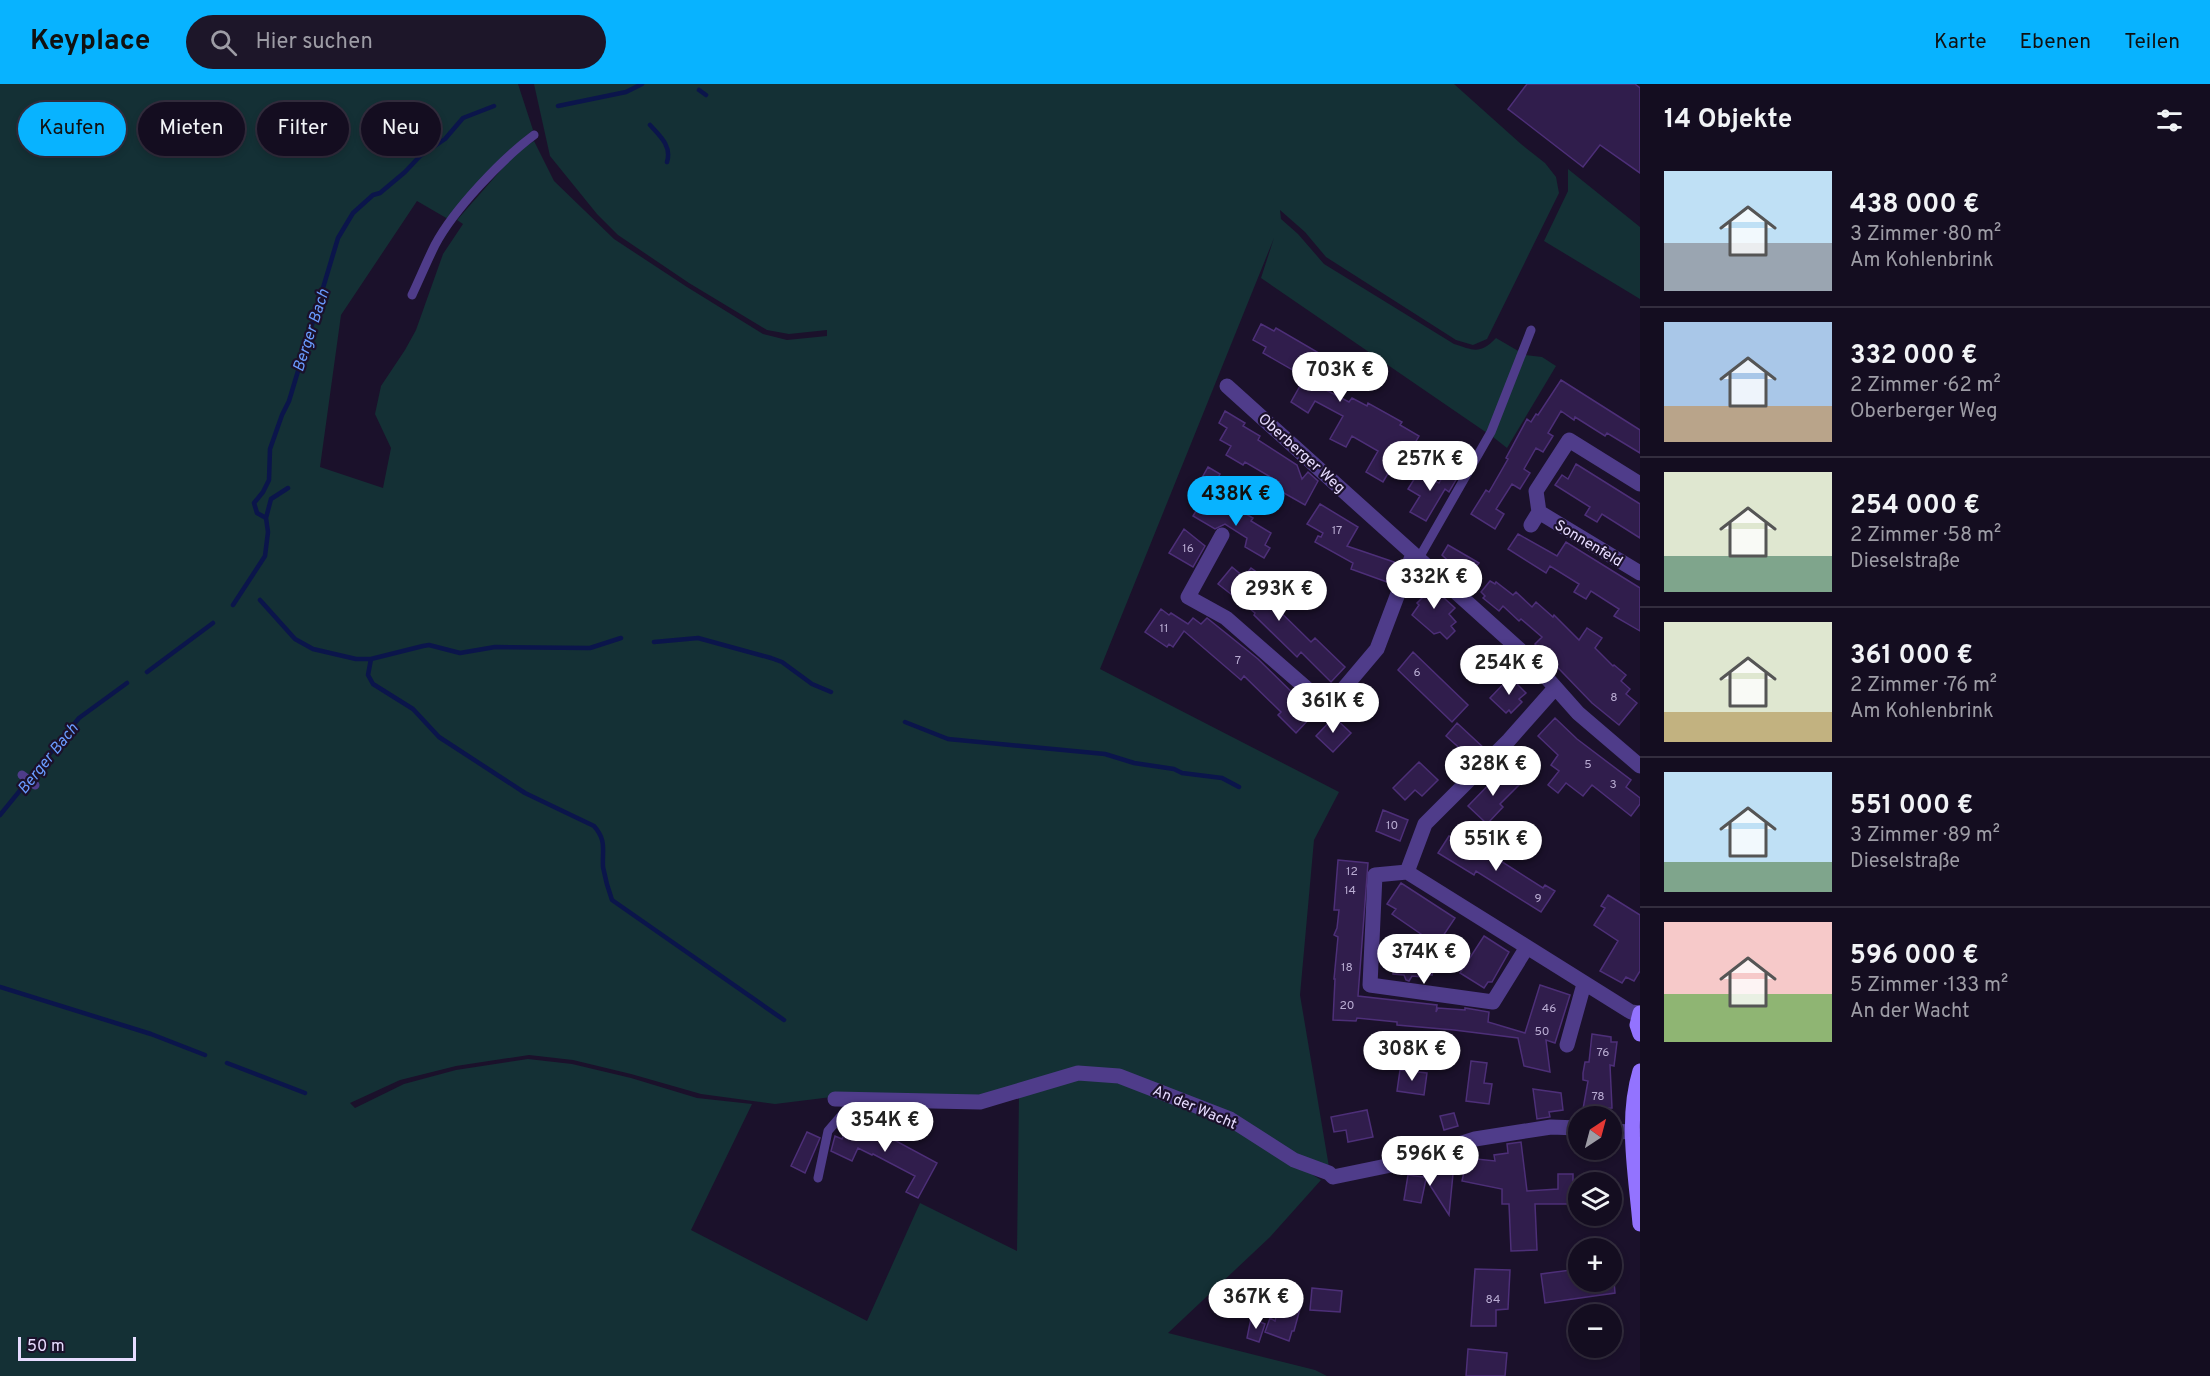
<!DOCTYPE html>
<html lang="de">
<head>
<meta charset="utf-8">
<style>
	body { margin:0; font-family:Overpass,sans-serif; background:#1d1629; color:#f1f3f6; height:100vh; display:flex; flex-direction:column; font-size:22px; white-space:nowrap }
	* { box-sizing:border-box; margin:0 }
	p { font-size:20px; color:#9d9ca5 }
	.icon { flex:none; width:33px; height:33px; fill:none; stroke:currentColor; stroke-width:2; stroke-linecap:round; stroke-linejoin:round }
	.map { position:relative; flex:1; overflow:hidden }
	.details { display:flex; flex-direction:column; background:#140d20; width:570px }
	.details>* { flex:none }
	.guide { position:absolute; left:18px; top:18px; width:570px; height:54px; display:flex; gap:12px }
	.needle { width:39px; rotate:36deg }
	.fabs { position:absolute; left:1568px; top:1022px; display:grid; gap:12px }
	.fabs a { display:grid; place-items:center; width:54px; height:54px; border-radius:50%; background:#140d20; box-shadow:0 3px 9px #0003,0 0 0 2px #332d3e; font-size:30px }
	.scale { position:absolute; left:18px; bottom:15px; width:118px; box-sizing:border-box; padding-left:6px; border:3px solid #e7dcff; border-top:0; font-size:16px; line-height:21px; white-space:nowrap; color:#e7dcff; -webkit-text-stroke:4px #1b112b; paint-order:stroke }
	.price { position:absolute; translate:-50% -51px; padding:0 14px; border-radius:21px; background:#fff; color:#222; font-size:20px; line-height:39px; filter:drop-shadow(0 2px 3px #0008) }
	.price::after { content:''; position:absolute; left:50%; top:36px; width:18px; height:14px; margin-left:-9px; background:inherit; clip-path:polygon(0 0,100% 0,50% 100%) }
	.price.on { background:#08b3ff; color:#111 }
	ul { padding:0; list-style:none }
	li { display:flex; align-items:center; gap:18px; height:150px; padding:0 24px }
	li+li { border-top:2px solid #332d3e }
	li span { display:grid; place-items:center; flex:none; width:168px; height:120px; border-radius:0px; color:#555 }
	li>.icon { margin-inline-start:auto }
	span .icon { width:72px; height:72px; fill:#fffc; stroke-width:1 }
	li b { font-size:26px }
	h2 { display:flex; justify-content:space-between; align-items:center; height:72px; padding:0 24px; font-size:26px }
	.chip { padding:0 21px; border-radius:27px; background:#140d20; box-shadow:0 3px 9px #0003,0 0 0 2px #332d3e; font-size:21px; line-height:54px }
	.chip.on { background:#08b3ff; color:#111 }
	header { display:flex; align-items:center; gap:36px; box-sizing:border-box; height:84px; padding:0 30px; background:#08b3ff; color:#111 }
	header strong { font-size:28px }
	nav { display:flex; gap:33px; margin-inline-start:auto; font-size:21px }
	.search { width:420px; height:54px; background:#1d1629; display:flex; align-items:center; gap:15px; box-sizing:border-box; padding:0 21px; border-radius:33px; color:#9d9ca5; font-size:22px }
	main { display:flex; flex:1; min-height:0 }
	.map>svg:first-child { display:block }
	.green { fill:#143035 }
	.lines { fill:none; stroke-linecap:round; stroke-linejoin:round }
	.stream { stroke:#0b154b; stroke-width:4.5 }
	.building { fill:#301d4c; stroke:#4d2f78; stroke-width:1.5 }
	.lane { stroke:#4f3c8a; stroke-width:9 }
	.street { stroke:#4f3c8a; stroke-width:15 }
	.secondary { stroke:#9373ff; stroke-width:15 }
	.labels { text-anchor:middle; stroke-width:4.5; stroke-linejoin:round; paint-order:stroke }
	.number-label { font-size:12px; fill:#b9acd2 }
	.street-label { font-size:15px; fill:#e7dcff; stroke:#1b112b }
	.water-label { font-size:16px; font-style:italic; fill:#6a9bff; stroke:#1b112b }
</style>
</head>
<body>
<header>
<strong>Keyplace</strong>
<div class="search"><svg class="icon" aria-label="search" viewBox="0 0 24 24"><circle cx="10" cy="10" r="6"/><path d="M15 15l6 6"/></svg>Hier suchen</div>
<nav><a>Karte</a><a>Ebenen</a><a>Teilen</a></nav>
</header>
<main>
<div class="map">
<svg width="1640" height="1292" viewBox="0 0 1640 1292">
	<rect width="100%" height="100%" fill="#1b112b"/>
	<path class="green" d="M0,0H518L533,46L506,69L448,135L417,117L341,231L320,383L383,404L391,364L375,330L381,302L405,266L416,246L443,170L463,140L457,136L516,69L534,57L554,97L614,155L687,203L763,250L787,256L827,252V246L789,250L767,246L689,199L618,151L597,130L550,72L534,0H1454L1521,60L1545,79L1556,93L1559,109L1487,255L1473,261L1456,256L1326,173L1305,148L1280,126L1281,135L1298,150L1324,180L1454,260C1473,266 1480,271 1496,254L1520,268L1487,349L1261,194L1274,154L1100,585L1339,708L1314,756L1300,911L1330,1089L1325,1090L1297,1075L1233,1033L1120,990L1078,988L981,1016L932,1017L848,1011L775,1020L701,1010L631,990L573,976L529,971L456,982L400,996L350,1019L355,1024L404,1000L456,986L528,975L572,980L631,994L697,1014L752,1020L691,1146L867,1237L920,1119L1017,1167L1019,1010L1077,994H1117L1228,1037L1321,1096L1270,1153L1168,1249L1315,1286L1327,1292H0Z
		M1568,85L1640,143V215L1544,157L1568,107Z
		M1525,271L1542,273L1556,282L1507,364L1493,353Z"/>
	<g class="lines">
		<path class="stream" d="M699,6L706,11
			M558,22L626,8L642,0
			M650,41C660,52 672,62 667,78
			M266,434L271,415L288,404
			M260,516L295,555L313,565L356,575H371L423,562L429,561L460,569L495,563L590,564L621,554
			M233,521L265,472L268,448L266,434L257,429L254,419L263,408L269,396L270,365L282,331L289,317L338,154L353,129L373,111L380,109L405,88L420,72L445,55L463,34L494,22
			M654,558L698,554L771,574L782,578L812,600L831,608
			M371,575L368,591L373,600L413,625L439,653L525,709L594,742C607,757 602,765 603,783C605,794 608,805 612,816L784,936
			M147,588L213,539
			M905,638L948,655L1105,670L1134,679L1174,685L1182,689L1222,694L1239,703
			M0,731L79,634L127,599
			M0,903L151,950L205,971
			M227,979L305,1009"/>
	</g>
	<path class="building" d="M1527,0H1635L1640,4V89L1600,61L1583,83L1508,25Z
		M1261,240L1274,247L1276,244L1336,279L1322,304L1349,318L1352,314L1367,322L1368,319L1402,338L1400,341L1419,352L1404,378L1397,374L1383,398L1366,388L1378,367L1352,352L1346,363L1330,355L1343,332L1315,317L1308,329L1291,318L1305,293L1263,269L1266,263L1253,256Z
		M1561,296L1640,346V369L1607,349L1605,352L1575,333L1574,336L1561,327L1548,349L1553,352L1543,368L1536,364L1524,385L1530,389L1520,405L1512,400L1496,425L1504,430L1495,445L1471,430L1486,406L1489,408L1508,375L1506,374L1527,335L1531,338L1536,330L1538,331Z
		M1225,327L1245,339L1243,342L1260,352L1258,356L1297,381L1302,395L1308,388L1318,397L1305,421L1275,404L1279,398L1245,378L1243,381L1226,371L1231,362L1220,356L1227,344L1219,339Z
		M1576,380L1640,420V454L1602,430L1597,438L1585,431L1590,423L1555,401L1562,391L1568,395Z
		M1208,383L1220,390L1205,417L1193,410Z
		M1452,385L1460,389L1449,408L1445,405L1426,437L1410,428L1420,412L1408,405L1418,389L1439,399L1444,390L1447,388L1449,389Z
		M1202,417L1224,430L1227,425L1238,432L1241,427L1253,434L1251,437L1271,449L1265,461L1270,464L1264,474L1245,463L1247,454L1225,440L1215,445L1193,432Z
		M1320,420L1358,443L1347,462L1394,478L1387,498L1351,485L1353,479L1315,458L1318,452L1321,453L1323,449L1307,440Z
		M1184,445L1205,462L1193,483L1169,469Z
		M1518,450L1557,472L1566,458L1640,504V547L1614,532L1619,525L1591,507L1586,515L1574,508L1579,500L1550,482L1546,489L1508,465Z
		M1448,461L1479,479L1469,490L1456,481L1455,483L1442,471Z
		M1232,483L1244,493L1251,484L1265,494L1257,505L1311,558L1315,554L1345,583L1331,598L1301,568L1297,573L1254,531L1255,529L1218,500Z
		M1421,493L1455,524L1449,530L1456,538L1451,542L1455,547L1447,555L1440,548L1434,550L1412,531L1419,521L1417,519L1423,513L1413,504Z
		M1490,497L1495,500L1496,498L1513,511L1516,508L1532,523L1536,518L1553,533L1554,531L1579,556L1587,544L1602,554L1595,564L1613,582L1614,581L1626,591L1621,597L1630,605L1626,610L1637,619L1619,641L1592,619L1535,560L1542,553L1521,535L1519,537L1503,522L1499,527L1483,514L1485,512L1481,508Z
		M1161,525L1169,531L1171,529L1188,540L1193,534L1201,540L1207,534L1258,575L1308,624L1307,626L1312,632L1296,649L1278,631L1281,628L1244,592L1241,596L1184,547L1173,563L1169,560L1167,563L1145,548Z
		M1413,568L1468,621L1452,638L1398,586Z
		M1510,593L1526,609L1519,615L1522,618L1511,629L1509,626L1506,629L1490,614Z
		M1334,633L1351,649L1333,668L1316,652Z
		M1555,634L1577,655L1631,696L1626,703L1640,714V720L1631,732L1592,701L1583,712L1566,699L1558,709L1548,701L1559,687L1551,681L1558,671L1538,652Z
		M1457,639L1486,666L1474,677L1446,652Z
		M1419,678L1438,696L1422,712L1415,706L1405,716L1393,704Z
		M1503,686L1519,701L1500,720L1503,723L1487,740L1468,722Z
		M1383,726L1408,736L1400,757L1376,747Z
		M1449,752L1479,763L1543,804L1545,801L1555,807L1541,828L1476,787L1474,791L1438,769Z
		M1338,776L1368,779L1358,912L1437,921L1436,928L1438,924L1465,926V924L1489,928L1488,938L1525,949L1540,901L1570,911L1555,959L1546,956L1550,988L1524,982L1518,954L1454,946L1397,941V938L1357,934L1356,937L1333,936L1335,895H1334L1338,853L1334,851L1337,844L1339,826H1334Z
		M1401,799L1455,834L1437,861L1392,830L1396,825L1387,820Z
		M1608,811L1640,831V887L1634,897L1626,893L1622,899L1600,887L1618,857L1594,841L1605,824L1601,822Z
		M1484,852L1509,868L1492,898H1488L1484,904L1460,889Z
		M1395,858L1437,861L1434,866L1445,873L1443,884L1434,882L1432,891L1422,889V893L1412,892L1409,897L1406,896L1404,891L1393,890Z
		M1592,950L1611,953V958H1617L1614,982L1610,981L1612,1024L1583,1025L1588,997L1583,996V989L1585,978H1589Z
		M1471,977L1487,979L1484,999L1492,1000L1489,1020L1466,1017Z
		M1400,986L1427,989L1424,1011L1397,1007Z
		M1533,1005L1561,1009L1563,1026L1549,1028L1550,1033L1537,1035Z
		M1367,1026L1373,1053L1348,1058L1346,1046L1334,1048L1331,1033Z
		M1454,1029L1458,1042L1444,1046L1440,1032Z
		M864,1036L885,1047L883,1050L937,1079L918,1114L906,1108L915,1092L873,1070L872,1071L858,1064L852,1077L831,1067L835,1052L842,1055L849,1039L860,1044Z
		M807,1048L820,1054L805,1089L791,1082Z
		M1521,1058L1527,1107L1558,1105V1090H1573V1100H1578V1120H1535L1537,1166L1511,1167L1509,1120H1502V1105L1462,1097L1467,1074L1495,1077L1494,1071L1508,1069L1507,1060Z
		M1419,1085L1453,1090L1449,1131L1426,1095L1421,1119L1404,1116L1408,1091L1424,1093Z
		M1475,1185L1510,1186L1508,1225L1496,1226V1242H1471Z
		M1578,1185V1197H1614L1615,1209L1545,1219L1541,1190Z
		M1312,1204L1342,1207L1340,1228L1310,1226Z
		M1280,1216L1301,1221L1294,1247H1292L1289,1257L1265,1248L1270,1234L1275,1237Z
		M1251,1234L1265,1240L1259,1258L1247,1254Z
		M1468,1265L1507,1269L1505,1292H1466Z"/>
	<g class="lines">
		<path class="lane" d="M412,211C420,194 427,177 435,161C454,125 502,75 534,51
			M1419,474L1491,348L1531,246
			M22,691L35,701
			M818,1094L828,1047L847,1025L849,1014"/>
		<path class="street" d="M1227,302L1530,575L1578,629L1640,682
			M1539,428L1640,489
			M1531,441L1539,428L1536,407L1569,356L1640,400
			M1222,451L1188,513L1226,534L1313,610L1324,614L1339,610L1377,565L1413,470
			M1407,788L1631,928L1640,929
			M1527,863L1493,918L1370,901L1375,791L1407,788L1425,740L1509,656L1555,604
			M1567,961L1584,900
			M835,1015L980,1018L1078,989L1119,992L1230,1035L1294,1076L1329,1089L1333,1093L1396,1080L1475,1055L1551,1043L1578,1044
			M1611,1047L1633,1048"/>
		<path class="secondary" d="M1640,929L1637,941L1640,950
			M1640,987C1625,1036 1636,1091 1640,1140"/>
	</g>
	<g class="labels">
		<g class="number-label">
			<text x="1337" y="450">17</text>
			<text x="1188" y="468">16</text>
			<text x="1164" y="548">11</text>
			<text x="1238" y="580">7</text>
			<text x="1417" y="592">6</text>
			<text x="1614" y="617">8</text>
			<text x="1588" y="684">5</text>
			<text x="1613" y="704">3</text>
			<text x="1392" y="745">10</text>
			<text x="1352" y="791">12</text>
			<text x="1350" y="810">14</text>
			<text x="1538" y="818">9</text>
			<text x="1347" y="887">18</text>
			<text x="1347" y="925">20</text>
			<text x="1549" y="928">46</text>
			<text x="1542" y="951">50</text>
			<text x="1603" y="972">76</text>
			<text x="1598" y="1016">78</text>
			<text x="1493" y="1219">84</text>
		</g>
		<g class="street-label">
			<text transform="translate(1302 369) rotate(42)" y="5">Oberberger Weg</text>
			<text transform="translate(1589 459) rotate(31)" y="5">Sonnenfeld</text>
			<text transform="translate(1195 1023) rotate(23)" y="5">An der Wacht</text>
		</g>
		<g class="water-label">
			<text transform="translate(310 246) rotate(-72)" y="6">Berger Bach</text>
			<text transform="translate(47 674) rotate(-51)" y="6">Berger Bach</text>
		</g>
	</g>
</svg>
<div class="fabs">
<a><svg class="needle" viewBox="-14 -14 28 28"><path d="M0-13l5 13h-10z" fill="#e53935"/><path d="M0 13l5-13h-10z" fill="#9d9ca5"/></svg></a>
<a><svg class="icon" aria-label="layers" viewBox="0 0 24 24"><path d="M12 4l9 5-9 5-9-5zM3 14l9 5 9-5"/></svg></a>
<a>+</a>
<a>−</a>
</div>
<div class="scale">50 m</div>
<b class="price" style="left:1340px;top:319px">703K €</b>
<b class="price" style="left:1430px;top:408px">257K €</b>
<b class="price on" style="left:1236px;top:443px">438K €</b>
<b class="price" style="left:1434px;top:526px">332K €</b>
<b class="price" style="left:1279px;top:538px">293K €</b>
<b class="price" style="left:1509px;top:612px">254K €</b>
<b class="price" style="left:1333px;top:650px">361K €</b>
<b class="price" style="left:1493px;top:713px">328K €</b>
<b class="price" style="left:1496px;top:788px">551K €</b>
<b class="price" style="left:1424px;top:901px">374K €</b>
<b class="price" style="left:1412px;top:998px">308K €</b>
<b class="price" style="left:885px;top:1069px">354K €</b>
<b class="price" style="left:1430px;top:1103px">596K €</b>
<b class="price" style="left:1256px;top:1246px">367K €</b>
<div class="guide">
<a class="chip on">Kaufen</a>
<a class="chip">Mieten</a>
<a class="chip">Filter</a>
<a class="chip">Neu</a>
</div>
</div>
<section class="details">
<h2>14 Objekte<svg class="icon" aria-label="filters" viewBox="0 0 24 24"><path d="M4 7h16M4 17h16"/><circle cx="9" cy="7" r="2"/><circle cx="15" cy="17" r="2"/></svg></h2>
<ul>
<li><span style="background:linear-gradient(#bfe0f5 60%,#9aa5b1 0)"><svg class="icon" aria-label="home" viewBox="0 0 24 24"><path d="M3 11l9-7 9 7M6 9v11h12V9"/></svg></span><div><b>438 000 €</b><p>3 Zimmer · 80 m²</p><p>Am Kohlenbrink</p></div></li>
<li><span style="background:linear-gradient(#a9c7e8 70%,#b9a48a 0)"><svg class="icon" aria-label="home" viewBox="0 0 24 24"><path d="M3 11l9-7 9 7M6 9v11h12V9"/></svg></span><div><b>332 000 €</b><p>2 Zimmer · 62 m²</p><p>Oberberger Weg</p></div></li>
<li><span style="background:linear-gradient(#dfe7d0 70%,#7fa58c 0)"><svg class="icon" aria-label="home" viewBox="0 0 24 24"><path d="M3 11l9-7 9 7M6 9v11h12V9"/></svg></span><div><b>254 000 €</b><p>2 Zimmer · 58 m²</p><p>Dieselstraße</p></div></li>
<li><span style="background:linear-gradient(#dfe7d0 75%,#c2b280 0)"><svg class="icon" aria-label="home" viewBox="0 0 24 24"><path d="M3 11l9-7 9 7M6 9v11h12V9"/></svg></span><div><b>361 000 €</b><p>2 Zimmer · 76 m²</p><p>Am Kohlenbrink</p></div></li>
<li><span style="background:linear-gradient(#bfe0f5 75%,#7fa58c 0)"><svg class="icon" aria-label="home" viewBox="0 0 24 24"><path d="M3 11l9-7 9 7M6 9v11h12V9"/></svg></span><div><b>551 000 €</b><p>3 Zimmer · 89 m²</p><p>Dieselstraße</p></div></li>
<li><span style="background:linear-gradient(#f6c9c9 60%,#8fb573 0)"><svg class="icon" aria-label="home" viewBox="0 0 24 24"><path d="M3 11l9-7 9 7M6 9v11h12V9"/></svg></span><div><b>596 000 €</b><p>5 Zimmer · 133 m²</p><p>An der Wacht</p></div></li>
</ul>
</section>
</main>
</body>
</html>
